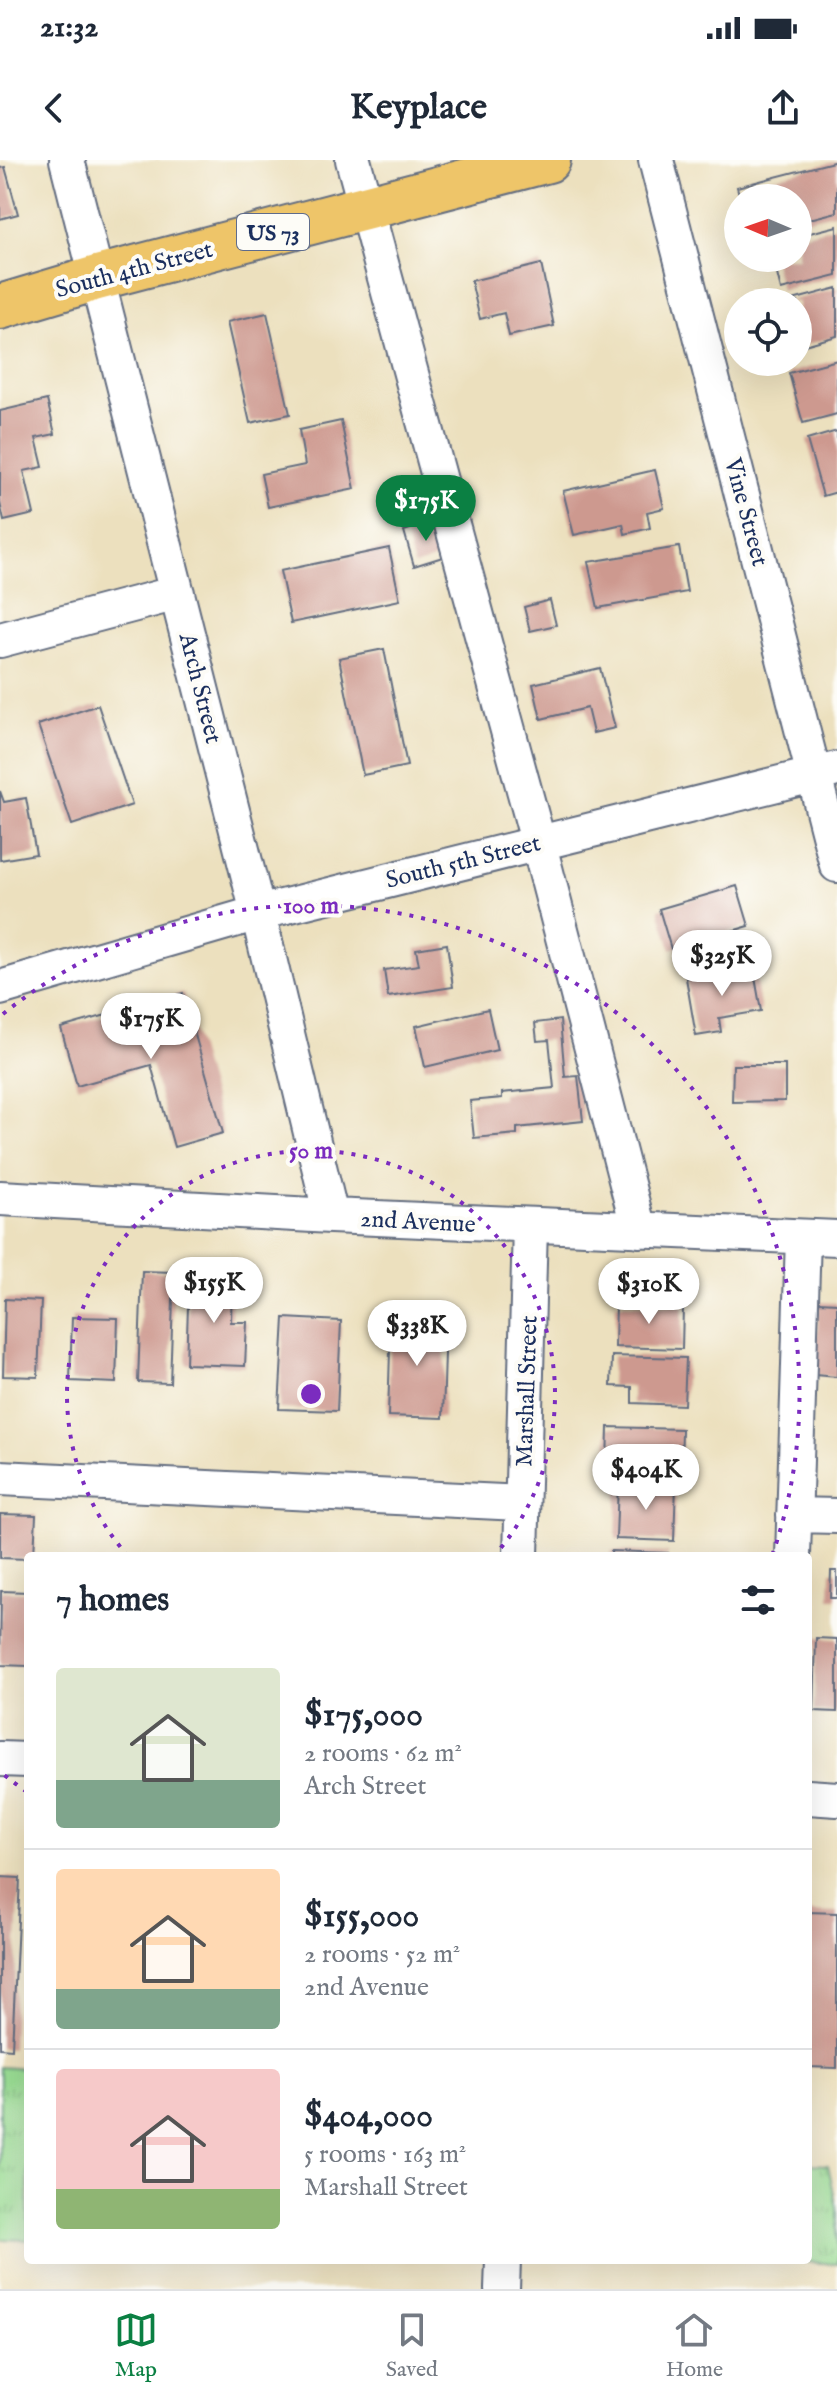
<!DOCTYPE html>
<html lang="en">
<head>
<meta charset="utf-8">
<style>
	body { margin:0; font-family:"IM FELL English",serif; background:#f6f6f7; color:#1f2937; height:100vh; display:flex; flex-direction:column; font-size:30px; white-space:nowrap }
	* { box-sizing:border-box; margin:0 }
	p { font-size:26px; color:#747a83 }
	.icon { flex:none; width:44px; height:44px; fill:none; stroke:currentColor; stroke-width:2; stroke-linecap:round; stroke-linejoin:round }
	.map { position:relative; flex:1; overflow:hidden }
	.panel { position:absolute; left:24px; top:1392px; width:788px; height:712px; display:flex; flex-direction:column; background:#fff; border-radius:8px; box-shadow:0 8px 32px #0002 }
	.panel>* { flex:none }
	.needle { width:52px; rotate:272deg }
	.fabs { position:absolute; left:724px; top:24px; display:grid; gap:16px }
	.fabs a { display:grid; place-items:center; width:88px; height:88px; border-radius:50%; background:#fff; box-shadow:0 8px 32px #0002; font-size:40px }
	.price { position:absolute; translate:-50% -68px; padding:0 18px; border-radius:28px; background:#fff; color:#222; font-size:26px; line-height:52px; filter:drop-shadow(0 2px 4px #0008) }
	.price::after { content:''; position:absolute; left:50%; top:48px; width:24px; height:18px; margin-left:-12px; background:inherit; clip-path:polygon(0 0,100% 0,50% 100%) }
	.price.active { background:#0b8043; color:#fff }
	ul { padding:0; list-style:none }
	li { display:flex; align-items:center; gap:24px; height:200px; padding:0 32px }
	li+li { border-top:2px solid #e0e1e3 }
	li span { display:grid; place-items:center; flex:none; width:224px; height:160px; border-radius:8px; color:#555 }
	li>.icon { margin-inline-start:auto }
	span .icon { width:96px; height:96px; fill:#fffc; stroke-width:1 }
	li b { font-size:34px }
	h2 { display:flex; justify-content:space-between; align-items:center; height:96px; padding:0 32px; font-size:34px }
	.status { display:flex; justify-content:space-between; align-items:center; height:56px; padding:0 40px; background:#fff; direction:ltr }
	.status svg { height:22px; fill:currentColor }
	header { display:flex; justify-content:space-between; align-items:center; height:104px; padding:0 32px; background:#fff; font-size:36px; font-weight:700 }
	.tabs { display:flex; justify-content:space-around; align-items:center; height:112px; border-top:2px solid #e0e1e3; background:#fff; font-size:22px; color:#747a83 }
	.tabs a { display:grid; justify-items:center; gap:4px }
	.tabs .active { color:#0b8043 }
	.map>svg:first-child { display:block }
	.park { fill:url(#park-tufts); stroke:#5a8678; stroke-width:2 }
	.building { fill:#cd998f }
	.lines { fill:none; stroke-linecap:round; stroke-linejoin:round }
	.minor-casing { stroke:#646d80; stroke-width:38 }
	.highway-casing { stroke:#646d80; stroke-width:48 }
	.minor { stroke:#fff; stroke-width:34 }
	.highway { stroke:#eec569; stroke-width:44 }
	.ring { fill:none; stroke:#7b2cbf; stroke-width:4; stroke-dasharray:4 8 }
	.labels { text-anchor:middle; stroke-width:8; stroke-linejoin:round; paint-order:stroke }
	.shield { fill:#fdfcf7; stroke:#5f6c8c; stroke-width:2 }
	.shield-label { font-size:22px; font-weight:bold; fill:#1b2f5e }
	.street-label { font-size:24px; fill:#1b2f5e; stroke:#fdfcf7 }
	.centre { fill:#7b2cbf; stroke:#fdfcf7; stroke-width:4 }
	.ring-label { font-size:24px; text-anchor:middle; font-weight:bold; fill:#7b2cbf; stroke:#fdfcf7; stroke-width:8; stroke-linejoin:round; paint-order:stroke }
</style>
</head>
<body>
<div class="status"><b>21:32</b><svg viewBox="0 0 49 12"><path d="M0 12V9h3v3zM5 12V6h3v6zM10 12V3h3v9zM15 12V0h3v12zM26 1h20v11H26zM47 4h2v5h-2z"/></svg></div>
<header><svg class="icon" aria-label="back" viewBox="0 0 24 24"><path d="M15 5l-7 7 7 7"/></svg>Keyplace<svg class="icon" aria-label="share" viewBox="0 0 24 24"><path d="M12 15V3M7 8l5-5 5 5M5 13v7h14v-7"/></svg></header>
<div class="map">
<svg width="837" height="2129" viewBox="0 0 837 2129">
	<defs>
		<pattern id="park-tufts" width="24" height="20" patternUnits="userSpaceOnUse" patternTransform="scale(2)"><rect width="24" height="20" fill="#99dc93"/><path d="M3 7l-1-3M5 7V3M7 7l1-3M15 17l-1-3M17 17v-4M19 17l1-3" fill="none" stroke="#83bd81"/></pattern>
	</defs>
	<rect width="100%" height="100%" fill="#fdfcf7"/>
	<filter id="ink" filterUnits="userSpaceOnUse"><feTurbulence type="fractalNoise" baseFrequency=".0125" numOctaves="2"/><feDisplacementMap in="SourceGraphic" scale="16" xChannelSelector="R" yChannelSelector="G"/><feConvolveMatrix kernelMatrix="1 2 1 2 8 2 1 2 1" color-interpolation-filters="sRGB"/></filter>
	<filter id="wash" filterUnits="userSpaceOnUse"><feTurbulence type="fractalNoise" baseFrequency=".006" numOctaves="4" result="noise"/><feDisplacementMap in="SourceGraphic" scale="32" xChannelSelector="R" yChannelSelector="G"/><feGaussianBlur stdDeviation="1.8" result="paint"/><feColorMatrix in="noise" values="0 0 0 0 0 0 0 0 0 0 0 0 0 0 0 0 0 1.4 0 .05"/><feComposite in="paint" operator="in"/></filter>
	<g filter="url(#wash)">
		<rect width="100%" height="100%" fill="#ece0be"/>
		<path class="park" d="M0,1907L28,1909V2080L0,2079Z
			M808,2004L828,2005L837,2048V2104L776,2100H808Z"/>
		<g id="blocks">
			<path class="building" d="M837,1V52L798,62V38H740L737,27Z
				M5,7L18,54L0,59V8Z
				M837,66V116L781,130L773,98H798V76Z
				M541,104L554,166L509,176L504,153L480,159L471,121Z
				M837,128V176L801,186L798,175V142L789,141Z
				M267,153L290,254L250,263L227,162Z
				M837,200V254L803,263L789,213Z
				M47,240L55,274L36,278L43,307L24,311L34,354L4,361L0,343V251Z
				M341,261L355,329L268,347L261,314L305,305L299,270Z
				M837,271V332L823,336L807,280Z
				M655,310L664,348L647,352L650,368L625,374L623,364L574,375L563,331Z
				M438,360L449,395L414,406L404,371Z
				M679,387L687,432L598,448L588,402Z
				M389,388L400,440L291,463L280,411Z
				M550,440L556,465L530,471L524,447Z
				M384,489L407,606L363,615L339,498Z
				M600,508L615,568L593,573L587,548L541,559L533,524Z
				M98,545L132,645L72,665L38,565Z
				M0,631L4,642L26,638L36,694L0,700Z
				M737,726L749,766L671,789L659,749Z
				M447,784L453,827L388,837L384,810L419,805L416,789Z
				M753,806L761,851L719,858L721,872L696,876L686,818Z
				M183,833L223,973L174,987L151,905L77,926L61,868Z
				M488,849L497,890L425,907L416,866Z
				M560,860L565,917L578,916L583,961L517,968V974L474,978L470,941L502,938V933L554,928L549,880L537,881L535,863Z
				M733,905H785V941L732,942Z
				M142,1111L174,1112L170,1223L138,1222Z
				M189,1118L232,1119L231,1162H247L245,1206L186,1204Z
				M5,1139L41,1141L38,1217L3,1216Z
				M819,1142L837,1143V1217L815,1215Z
				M616,1144L683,1146L682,1189L615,1187Z
				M72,1157L118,1158L116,1223L70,1221Z
				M284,1158L341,1161L337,1251L279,1249Z
				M391,1158L446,1160L443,1258L388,1256Z
				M612,1196L686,1198L684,1245L632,1243V1227L611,1226Z
				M608,1267L682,1269L681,1310L607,1307Z
				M618,1322L676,1324L674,1381L616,1379Z
				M0,1354L36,1355L34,1396H28V1399L0,1398Z
				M611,1391L668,1393L667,1396H611Z
				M831,1411H837V1438H830Z
				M1,1431L28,1432V1506L0,1505Z
				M816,1478L837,1479V1552L814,1551Z
				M0,1717L20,1718L12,1889L0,1888Z
				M808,1752L837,1753V1908L808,1907Z"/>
		</g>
	</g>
	<g filter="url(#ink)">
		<use href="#blocks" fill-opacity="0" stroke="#646d80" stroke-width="2"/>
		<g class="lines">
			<defs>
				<path id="minor" d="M67,0L258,753L331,1056
					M353,0L538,681L639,1070
					M656,0L837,705
					M0,480L177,433
					M0,828L258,753L837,609
					M0,1038L331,1056L837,1078
					M0,1318L522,1343
					M794,1355L837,1356
					M521,1396L530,1066
					M793,1396L803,1077
					M0,1599L28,1600
					M808,1637L837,1639
					M502,2129L503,2100"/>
				<path id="highway" d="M0,147L97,118L548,0"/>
			</defs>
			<use href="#minor" class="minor-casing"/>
			<use href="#highway" class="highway-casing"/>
			<use href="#minor" class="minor"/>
			<use href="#highway" class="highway"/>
		</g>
	</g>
	<g class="ring">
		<path d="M128 1396A244 244 0 1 1 494 1396"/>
		<path d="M27 1632A489 489 0 0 1 3 1614M3 854A489 489 0 0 1 773 1393"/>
	</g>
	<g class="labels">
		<rect class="shield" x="237" y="54" width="72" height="36" rx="6"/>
		<g class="shield-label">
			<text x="273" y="80">US 73</text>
		</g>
		<g class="street-label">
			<text transform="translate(134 109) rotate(-15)" y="8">South 4th Street</text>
			<text transform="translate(747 352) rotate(75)" y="8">Vine Street</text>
			<text transform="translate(201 528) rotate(76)" y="8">Arch Street</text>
			<text transform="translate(463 701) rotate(-14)" y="8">South 5th Street</text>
			<text transform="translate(418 1061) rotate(3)" y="8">2nd Avenue</text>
			<text transform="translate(526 1231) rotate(-88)" y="8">Marshall Street</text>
		</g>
	</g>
	<circle cx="311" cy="1234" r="12" class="centre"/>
	<g class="ring-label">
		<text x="311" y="753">100 m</text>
		<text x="311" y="998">50 m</text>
	</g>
</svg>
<div class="fabs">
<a><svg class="needle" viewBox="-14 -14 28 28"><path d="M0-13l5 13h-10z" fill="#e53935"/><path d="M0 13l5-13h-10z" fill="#747a83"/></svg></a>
<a><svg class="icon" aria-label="locate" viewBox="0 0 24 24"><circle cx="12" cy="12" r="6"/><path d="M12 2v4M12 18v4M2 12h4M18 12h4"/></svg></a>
</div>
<b class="price active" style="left:426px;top:383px">$175K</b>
<b class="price" style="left:722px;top:838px">$325K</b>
<b class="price" style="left:151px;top:901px">$175K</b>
<b class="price" style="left:214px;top:1165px">$155K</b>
<b class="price" style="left:649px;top:1166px">$310K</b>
<b class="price" style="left:417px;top:1208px">$338K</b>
<b class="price" style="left:646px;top:1352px">$404K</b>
<section class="panel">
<h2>7 homes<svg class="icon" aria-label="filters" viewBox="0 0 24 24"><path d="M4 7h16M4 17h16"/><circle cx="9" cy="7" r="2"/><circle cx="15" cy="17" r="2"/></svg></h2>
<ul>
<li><span style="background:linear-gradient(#dfe7d0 70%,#7fa58c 0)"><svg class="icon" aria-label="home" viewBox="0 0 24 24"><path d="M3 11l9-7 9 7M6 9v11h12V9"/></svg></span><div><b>$175,000</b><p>2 rooms · 62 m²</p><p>Arch Street</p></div></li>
<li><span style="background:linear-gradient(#ffd9b3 75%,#7fa58c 0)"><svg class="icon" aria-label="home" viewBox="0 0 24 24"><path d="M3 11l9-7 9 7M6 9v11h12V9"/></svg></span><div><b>$155,000</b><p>2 rooms · 52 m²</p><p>2nd Avenue</p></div></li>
<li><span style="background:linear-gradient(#f6c9c9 75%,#8fb573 0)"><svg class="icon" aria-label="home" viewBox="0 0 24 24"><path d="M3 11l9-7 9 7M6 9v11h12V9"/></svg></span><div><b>$404,000</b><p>5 rooms · 163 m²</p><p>Marshall Street</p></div></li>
</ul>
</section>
</div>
<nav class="tabs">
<a class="active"><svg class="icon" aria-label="map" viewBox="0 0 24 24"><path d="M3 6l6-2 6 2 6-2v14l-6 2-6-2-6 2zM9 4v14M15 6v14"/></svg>Map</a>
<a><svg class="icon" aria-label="saved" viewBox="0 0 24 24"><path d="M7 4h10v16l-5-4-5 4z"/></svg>Saved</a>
<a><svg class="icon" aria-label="home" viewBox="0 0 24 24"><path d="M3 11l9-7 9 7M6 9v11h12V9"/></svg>Home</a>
</nav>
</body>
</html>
